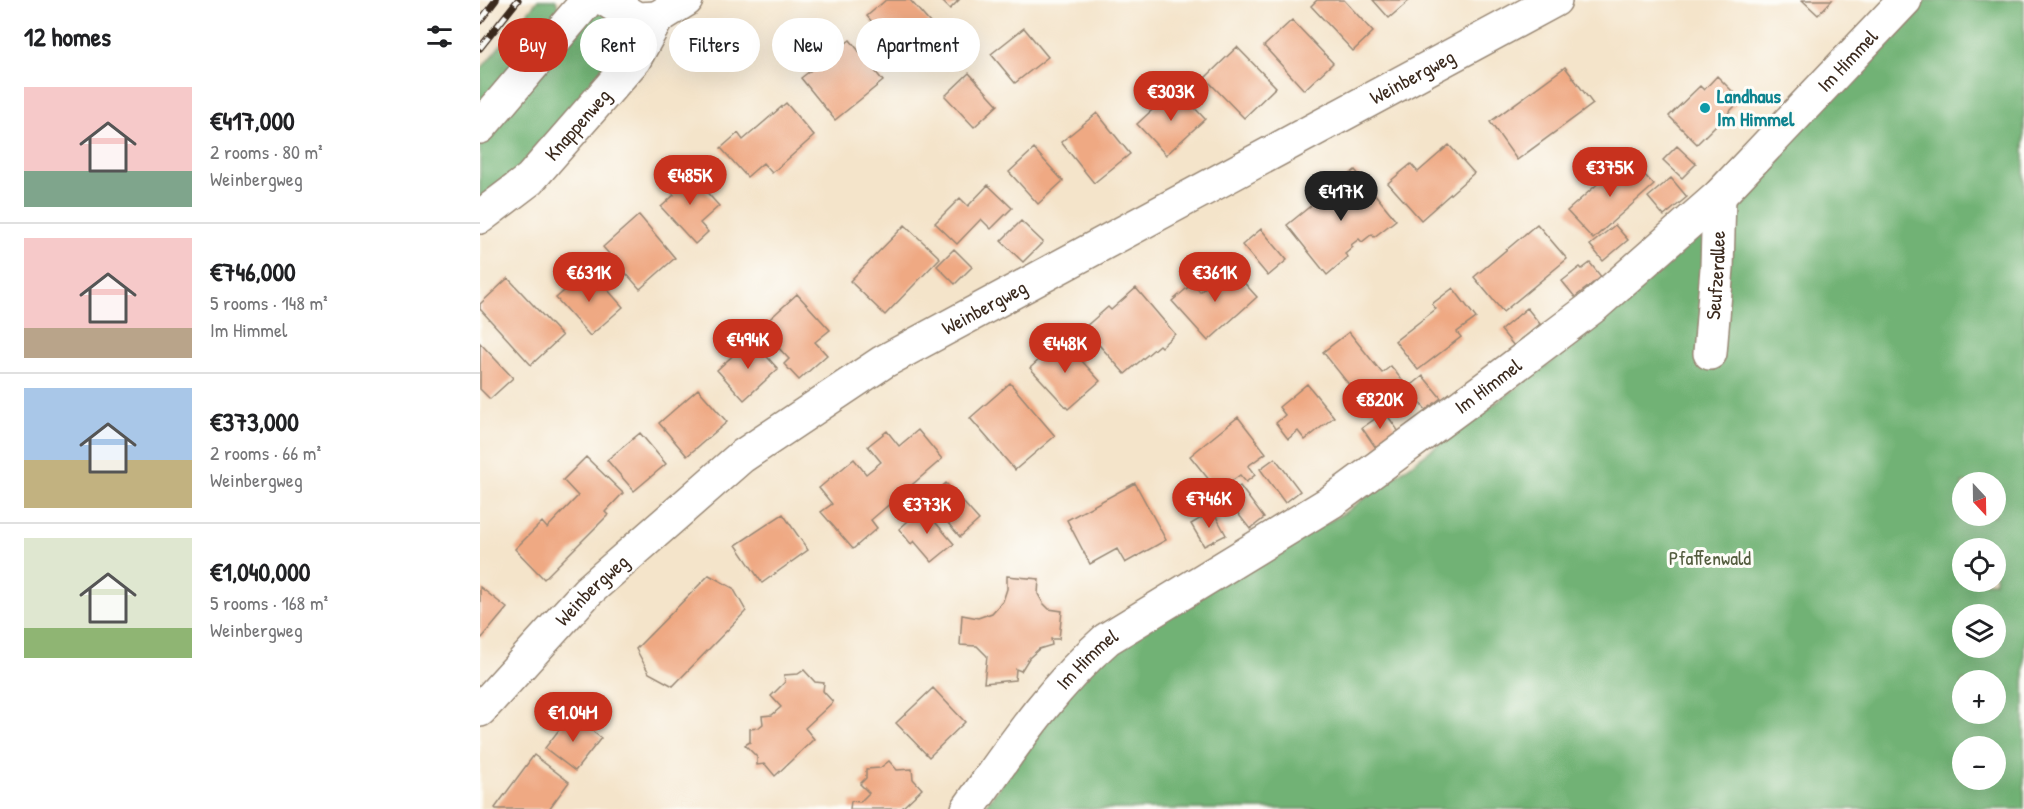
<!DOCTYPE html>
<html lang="en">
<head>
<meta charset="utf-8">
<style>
	body { margin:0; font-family:"Patrick Hand",sans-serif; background:#f2f2f2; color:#202124; height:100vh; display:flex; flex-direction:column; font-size:22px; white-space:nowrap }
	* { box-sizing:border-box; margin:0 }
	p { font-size:20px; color:#757577 }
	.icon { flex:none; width:33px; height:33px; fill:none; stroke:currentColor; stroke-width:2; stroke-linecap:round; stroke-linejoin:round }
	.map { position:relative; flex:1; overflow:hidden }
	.drawer { display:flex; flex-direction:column; background:#fff; width:480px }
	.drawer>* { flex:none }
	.top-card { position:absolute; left:18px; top:18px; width:570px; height:54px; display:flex; gap:12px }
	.needle { width:39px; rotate:158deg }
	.controls { position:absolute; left:1472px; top:472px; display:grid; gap:12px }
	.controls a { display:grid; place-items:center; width:54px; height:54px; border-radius:50%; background:#fff; box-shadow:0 6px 24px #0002; font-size:30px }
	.price { position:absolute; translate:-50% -51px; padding:0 14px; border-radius:21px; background:#c8321e; color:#fff; font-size:20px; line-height:39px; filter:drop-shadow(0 2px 3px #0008) }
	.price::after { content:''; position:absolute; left:50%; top:36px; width:18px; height:14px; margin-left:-9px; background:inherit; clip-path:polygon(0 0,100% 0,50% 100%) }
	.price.on { background:#222; color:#fff }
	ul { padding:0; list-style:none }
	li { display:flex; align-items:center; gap:18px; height:150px; padding:0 24px }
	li+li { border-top:2px solid #e0e0e0 }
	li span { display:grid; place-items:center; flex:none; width:168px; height:120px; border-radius:0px; color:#555 }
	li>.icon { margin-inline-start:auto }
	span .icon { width:72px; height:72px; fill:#fffc; stroke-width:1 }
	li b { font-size:26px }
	h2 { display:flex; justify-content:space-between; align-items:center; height:72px; padding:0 24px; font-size:26px }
	.pill { padding:0 21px; border-radius:27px; background:#fff; box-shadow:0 6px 24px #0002; font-size:21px; line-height:54px }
	.pill.on { background:#c8321e; color:#fff }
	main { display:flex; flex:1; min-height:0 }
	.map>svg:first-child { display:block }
	.forest { fill:#71b275; stroke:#566e4a; stroke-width:1.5; fill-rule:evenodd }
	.building { fill:#efa983 }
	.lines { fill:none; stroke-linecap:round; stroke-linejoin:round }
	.minor-casing { stroke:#988774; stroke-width:36 }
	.minor { stroke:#fff; stroke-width:33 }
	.rail-casing { stroke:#3b2a1e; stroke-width:7 }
	.rail { stroke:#fdfcf7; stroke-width:4.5; stroke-dasharray:14; stroke-linecap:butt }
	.culture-dot { fill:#0f9aa8; stroke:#fdfcf7; stroke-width:2 }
	.labels { text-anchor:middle; stroke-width:6; stroke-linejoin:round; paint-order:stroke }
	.street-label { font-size:20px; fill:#3b2a1e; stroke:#fdfcf7 }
	.culture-label { font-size:20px; font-weight:bold; fill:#0d838f; stroke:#fdfcf7; text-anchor:start }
	.park-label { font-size:20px; fill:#535c3e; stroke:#fdfcf7 }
</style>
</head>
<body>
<main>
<section class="drawer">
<h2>12 homes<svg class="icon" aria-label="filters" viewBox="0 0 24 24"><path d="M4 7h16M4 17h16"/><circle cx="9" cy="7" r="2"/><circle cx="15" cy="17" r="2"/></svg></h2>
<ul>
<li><span style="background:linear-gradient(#f6c9c9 70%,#7fa58c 0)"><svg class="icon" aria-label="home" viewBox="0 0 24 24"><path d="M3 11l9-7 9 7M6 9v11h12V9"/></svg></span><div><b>€417,000</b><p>2 rooms · 80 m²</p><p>Weinbergweg</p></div></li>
<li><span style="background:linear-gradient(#f6c9c9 75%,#b9a48a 0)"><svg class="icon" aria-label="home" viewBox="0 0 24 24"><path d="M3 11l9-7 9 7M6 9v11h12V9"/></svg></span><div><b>€746,000</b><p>5 rooms · 148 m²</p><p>Im Himmel</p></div></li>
<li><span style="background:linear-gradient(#a9c7e8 60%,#c2b280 0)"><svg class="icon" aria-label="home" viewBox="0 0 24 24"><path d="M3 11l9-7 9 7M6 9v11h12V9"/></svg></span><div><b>€373,000</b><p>2 rooms · 66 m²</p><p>Weinbergweg</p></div></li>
<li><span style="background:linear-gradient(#dfe7d0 75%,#8fb573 0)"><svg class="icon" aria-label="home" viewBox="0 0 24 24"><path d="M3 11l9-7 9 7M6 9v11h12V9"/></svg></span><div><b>€1,040,000</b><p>5 rooms · 168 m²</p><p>Weinbergweg</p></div></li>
</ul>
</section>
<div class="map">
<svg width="1544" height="809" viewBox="0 0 1544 809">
	<rect width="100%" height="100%" fill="#fdfcf7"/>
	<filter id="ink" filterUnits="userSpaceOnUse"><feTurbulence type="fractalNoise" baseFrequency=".0167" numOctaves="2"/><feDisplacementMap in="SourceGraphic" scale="12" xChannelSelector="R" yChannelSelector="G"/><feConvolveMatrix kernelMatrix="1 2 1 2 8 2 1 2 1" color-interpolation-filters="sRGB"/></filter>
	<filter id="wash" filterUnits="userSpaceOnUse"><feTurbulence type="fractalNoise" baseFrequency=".008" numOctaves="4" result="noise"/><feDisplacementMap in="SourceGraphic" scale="24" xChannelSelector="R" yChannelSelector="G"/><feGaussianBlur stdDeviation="1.35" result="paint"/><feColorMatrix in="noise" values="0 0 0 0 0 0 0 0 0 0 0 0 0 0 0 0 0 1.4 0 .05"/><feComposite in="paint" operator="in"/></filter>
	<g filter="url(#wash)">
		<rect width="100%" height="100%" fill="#f4e4ca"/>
		<path class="forest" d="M58,0H76L81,18L0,112V70Z
			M1446,0H1544V809H503L617,653L864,513L1094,346L1278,174ZM1482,483H1515V516H1482ZM1482,549H1515V582H1482ZM1482,615H1515V648H1482ZM1482,681H1515V714H1482ZM1482,747H1515V780H1482Z
			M117,10L161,40L44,168L0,198V141Z"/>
		<g id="blocks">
			<path class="building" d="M406,0H430L450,23L417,51L387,16Z
				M461,0H479L470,9Z
				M837,0H864L893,32L873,51L831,6Z
				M893,0H930L909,18Z
				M1322,0H1352L1338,15Z
				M812,20L853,63L824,90L784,46Z
				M544,28L568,57L535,83L511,54Z
				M370,40L403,81L355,120L321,78Z
				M757,47L796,87L764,118L725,78Z
				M1085,67L1113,104L1037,160L1010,122Z
				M489,73L518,105L494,127L465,96Z
				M1237,76L1261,100L1217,144L1189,116L1220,86L1224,90Z
				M696,88L725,119L686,155L657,124Z
				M306,103L334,136L292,173L283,163L267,177L241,148L258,133L263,140Z
				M617,113L650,154L614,183L581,142Z
				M969,145L994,173L941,220L908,183L931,164L938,172Z
				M1197,146L1216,164L1202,178L1183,160Z
				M554,149L583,181L558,204L529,172Z
				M1148,157L1174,185L1113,239L1087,211Z
				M207,170L239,206L220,223L228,232L215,244L181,207L194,195L187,187Z
				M875,170L916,220L894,237L892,234L882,242L879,239L871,245L873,247L865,254L868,257L847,275L807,225Z
				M1191,178L1207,197L1184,216L1168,197Z
				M508,185L532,208L511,229L501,219L477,244L455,223L480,198L488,206Z
				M159,215L195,258L160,289L123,247Z
				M541,221L563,242L543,262L521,241Z
				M1057,224L1087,259L1023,312L994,277Z
				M425,225L460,258L405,315L370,281Z
				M1135,225L1148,240L1123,261L1110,245Z
				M781,229L807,260L788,276L762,245Z
				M474,249L492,267L475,284L457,266Z
				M1110,263L1123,279L1115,285L1113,283L1095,297L1082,281L1100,267L1102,269Z
				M749,266L777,297L728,341L692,301L713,283L720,292Z
				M109,269L143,307L110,336L76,298Z
				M28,278L82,336L51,365L0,309V304Z
				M656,288L695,334L681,347L679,345L645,374L604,328L628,307L631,310Z
				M973,288L996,318L977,332L981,337L938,370L915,341L956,309L952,304Z
				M317,294L350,330L335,342L347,355L319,380L304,364L309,359L280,328Z
				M1047,308L1060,324L1034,346L1021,330Z
				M869,332L902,373L911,366L928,388L943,376L961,398L946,410L928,388L910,403L906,398L890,411L843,352Z
				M271,339L298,369L264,400L237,370Z
				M582,339L620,381L588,409L550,368Z
				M0,343L33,378L10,399L0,389Z
				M530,383L575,436L535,470L490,418Z
				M827,384L854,417L825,440L818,431L808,439L796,423L805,415L799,407Z
				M218,389L247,422L207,456L179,423Z
				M905,412L919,432L896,448L882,428Z
				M758,417L786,453L768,466L775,475L766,482L760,475L738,491L710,456Z
				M438,430L462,459L391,520L397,528L373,549L341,512L352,504L339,488L374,459L386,474L401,462L388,446L407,431L419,446Z
				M160,433L186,464L154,491L127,460Z
				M106,457L143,493L125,512L128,515L64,579L35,549L62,522L67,528L98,496L83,480Z
				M795,458L820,491L805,503L780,469Z
				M466,483L499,520L480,537L447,499Z
				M655,483L686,540L645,563L637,549L610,564L587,520Z
				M760,486L784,518L770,529L745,497Z
				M443,508L474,544L452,562L434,541L431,544L419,529Z
				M733,511L746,535L724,546L711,524Z
				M303,514L328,550L282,583L256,545Z
				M229,575L253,588L266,611L193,686L169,673L156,649Z
				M527,576L559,579L558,594L563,603L569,609L582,611L579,639H571L572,645L559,649L549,658L541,671L536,669L535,680L504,683L507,656L497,646L480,645L482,615L498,618L512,613L523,601L527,589Z
				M0,587L27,608L2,638L0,636Z
				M324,670L335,682L344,683L343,691L353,702L325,728L334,739L295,776L285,764L277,765V757L265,745L270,742V729L278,728L283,724L282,716L292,715L301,707L291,696L305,682L304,675L318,674Z
				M453,688L485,722L449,757L416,723Z
				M91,714L121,738L95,771L65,748Z
				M54,755L89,782L69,809H16L15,808Z
				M409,761L417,770L432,769L433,779L442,789L421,809H370L371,801L380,802L389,793L380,784L386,778V769L400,768Z"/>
		</g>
	</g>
	<g filter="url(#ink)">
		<use href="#blocks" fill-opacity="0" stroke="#988774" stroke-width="1.5"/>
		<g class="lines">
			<defs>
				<g id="minor">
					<path d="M126,0L157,19L177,18"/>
					<path d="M0,127L108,0"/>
					<path id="s1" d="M0,217L50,179L154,60L177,18L206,0"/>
					<path id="s2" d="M1230,353L1237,268L1239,196"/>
					<path id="s3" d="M0,710L107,592L261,457L403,362L1075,0"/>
					<path id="s4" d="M488,809C530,750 572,687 627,639L851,502L1007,387L1114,306L1239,196L1425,0"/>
				</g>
			</defs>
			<use href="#minor" class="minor-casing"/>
			<use href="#minor" class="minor"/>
			<defs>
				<path id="rail" d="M0,21L16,0
					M0,48L38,0"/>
			</defs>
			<use href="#rail" class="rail-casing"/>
			<use href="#rail" class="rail"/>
		</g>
	</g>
	<circle class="culture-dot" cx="1225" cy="108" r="6"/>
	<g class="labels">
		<g class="street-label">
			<text dy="7" stroke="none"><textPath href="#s4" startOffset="1164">Im Himmel</textPath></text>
			<text dy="7" stroke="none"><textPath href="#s3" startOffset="1136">Weinbergweg</textPath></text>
			<text dy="7" stroke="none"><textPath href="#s1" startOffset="135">Knappenweg</textPath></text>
			<text dy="7" stroke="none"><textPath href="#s2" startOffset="78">Seufzerallee</textPath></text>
			<text dy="7" stroke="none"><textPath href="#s3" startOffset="650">Weinbergweg</textPath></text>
			<text dy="7" stroke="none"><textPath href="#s4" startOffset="678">Im Himmel</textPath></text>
			<text dy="7" stroke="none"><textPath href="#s3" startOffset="164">Weinbergweg</textPath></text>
			<text dy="7" stroke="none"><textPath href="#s4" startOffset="192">Im Himmel</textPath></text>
		</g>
		<g class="culture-label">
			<text x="1237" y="103">Landhaus<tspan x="1237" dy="23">Im Himmel</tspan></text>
		</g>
		<g class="park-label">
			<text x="1230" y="565">Pfaffenwald</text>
		</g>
	</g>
</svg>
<div class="controls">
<a><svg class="needle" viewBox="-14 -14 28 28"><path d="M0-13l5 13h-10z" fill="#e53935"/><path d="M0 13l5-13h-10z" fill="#757577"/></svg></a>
<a><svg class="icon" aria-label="locate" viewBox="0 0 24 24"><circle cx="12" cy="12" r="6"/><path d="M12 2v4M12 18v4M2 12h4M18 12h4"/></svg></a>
<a><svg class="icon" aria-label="layers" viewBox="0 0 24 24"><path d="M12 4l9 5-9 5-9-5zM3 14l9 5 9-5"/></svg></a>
<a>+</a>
<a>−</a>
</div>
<b class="price" style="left:691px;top:122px">€303K</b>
<b class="price" style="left:1130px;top:198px">€375K</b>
<b class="price" style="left:210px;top:206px">€485K</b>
<b class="price on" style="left:861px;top:222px">€417K</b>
<b class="price" style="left:109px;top:303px">€631K</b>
<b class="price" style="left:735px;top:303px">€361K</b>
<b class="price" style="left:268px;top:370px">€494K</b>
<b class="price" style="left:585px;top:374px">€448K</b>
<b class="price" style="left:900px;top:430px">€820K</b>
<b class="price" style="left:729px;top:529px">€746K</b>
<b class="price" style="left:447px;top:535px">€373K</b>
<b class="price" style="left:93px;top:743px">€1.04M</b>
<div class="top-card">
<a class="pill on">Buy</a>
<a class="pill">Rent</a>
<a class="pill">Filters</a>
<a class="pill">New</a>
<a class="pill">Apartment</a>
</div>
</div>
</main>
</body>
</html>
